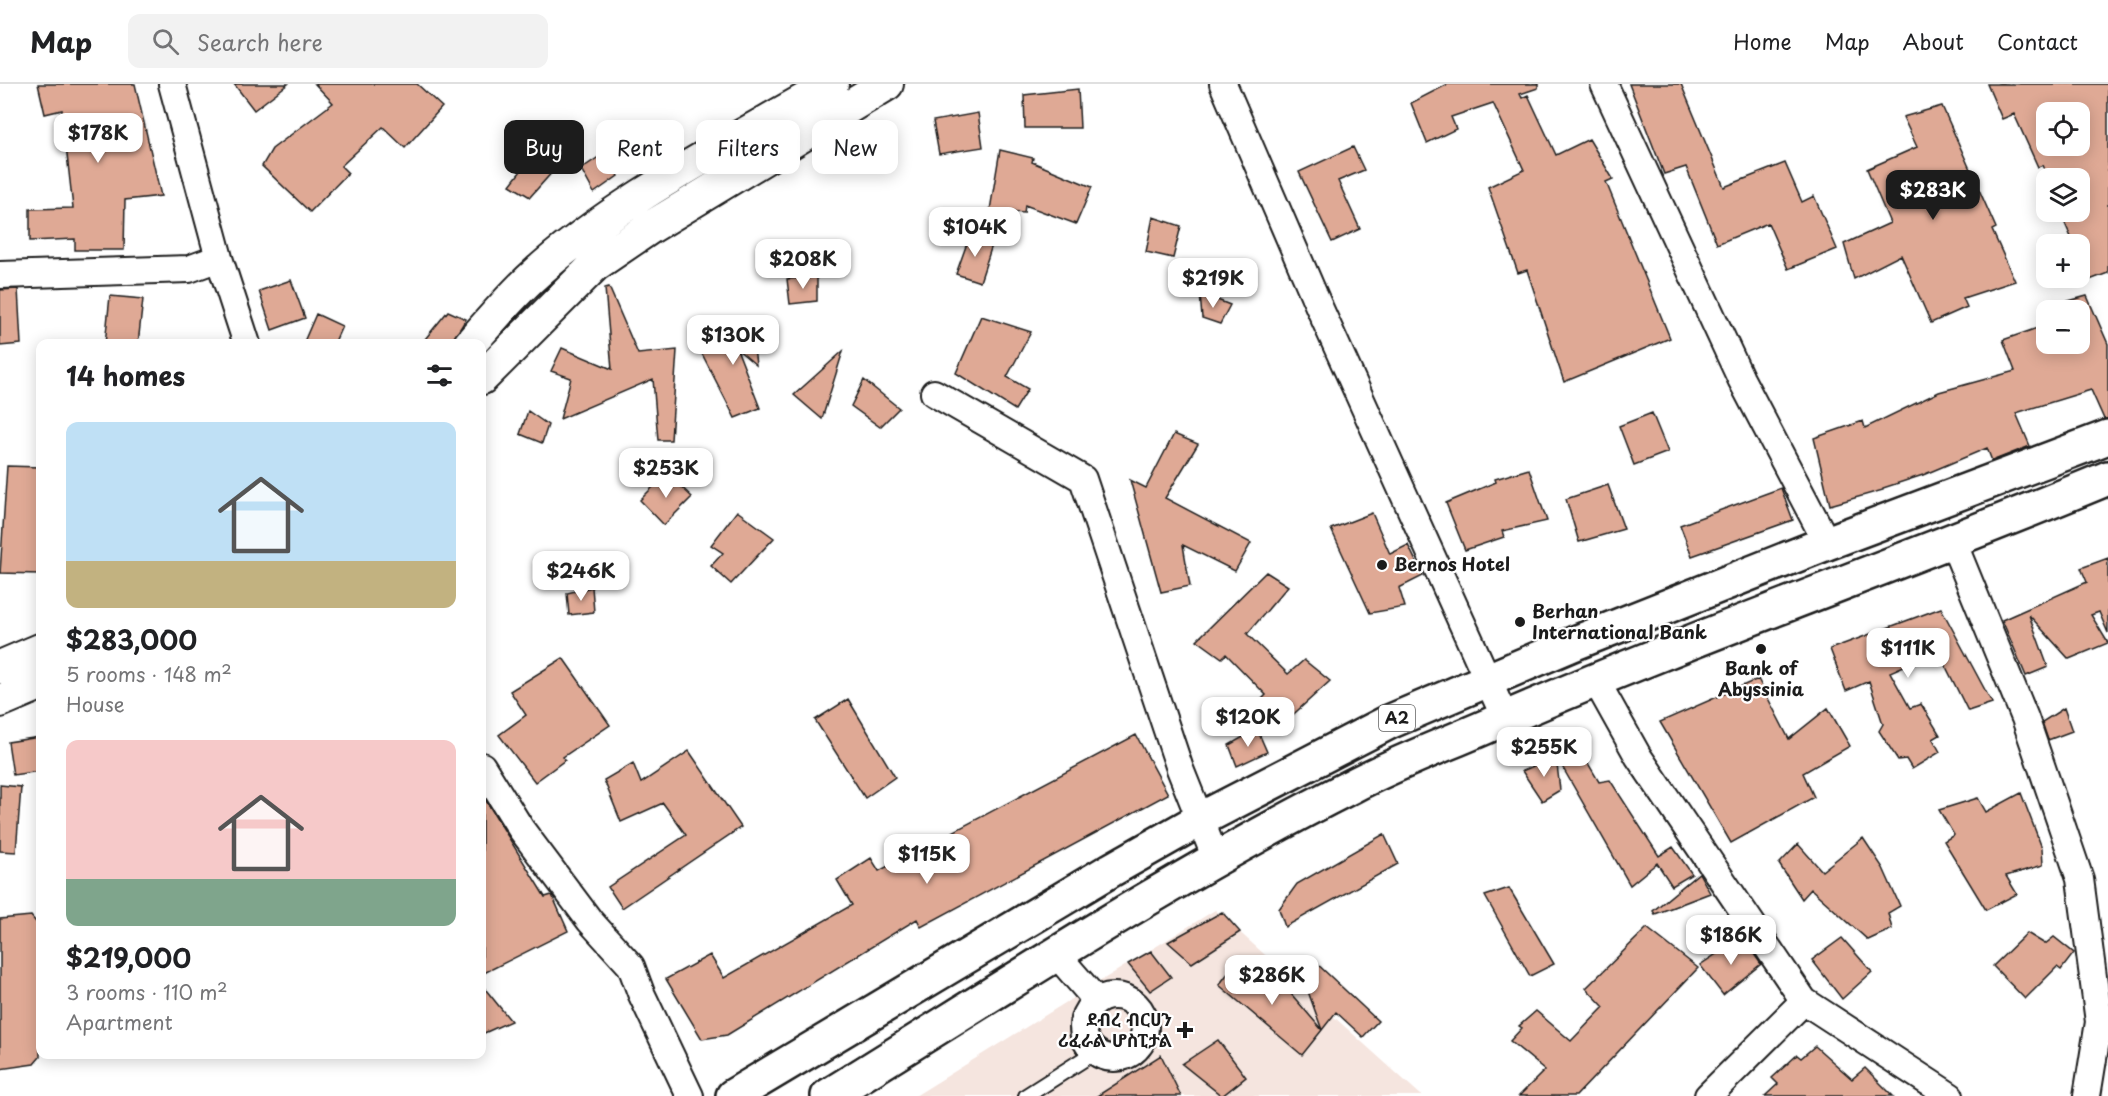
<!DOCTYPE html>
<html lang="en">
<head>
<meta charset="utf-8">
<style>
	body { margin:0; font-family:"Playpen Sans","Noto Sans Ethiopic",sans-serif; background:#f2f2f2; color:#202124; height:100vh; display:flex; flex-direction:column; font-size:22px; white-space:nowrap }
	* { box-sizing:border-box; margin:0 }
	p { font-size:20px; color:#757577 }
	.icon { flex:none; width:33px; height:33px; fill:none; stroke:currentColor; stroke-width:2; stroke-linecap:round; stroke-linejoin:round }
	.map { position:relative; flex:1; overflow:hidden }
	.panel { position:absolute; left:36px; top:255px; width:450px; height:720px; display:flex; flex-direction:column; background:#fff; border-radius:12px; box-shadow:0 3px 15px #0003 }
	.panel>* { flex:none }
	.top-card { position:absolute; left:504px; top:36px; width:570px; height:54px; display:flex; gap:12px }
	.buttons { position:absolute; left:2036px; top:18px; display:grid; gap:12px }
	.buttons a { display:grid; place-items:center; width:54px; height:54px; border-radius:12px; background:#fff; box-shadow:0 3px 15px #0003; font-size:30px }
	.price { position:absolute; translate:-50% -51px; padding:0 14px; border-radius:12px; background:#fff; color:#222; font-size:20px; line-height:39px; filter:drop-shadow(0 2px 3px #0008) }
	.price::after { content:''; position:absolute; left:50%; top:36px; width:18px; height:14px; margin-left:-9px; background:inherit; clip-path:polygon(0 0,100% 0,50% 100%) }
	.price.active { background:#1c1c1c; color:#fff }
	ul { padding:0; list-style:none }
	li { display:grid; align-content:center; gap:12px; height:318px; padding:0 30px }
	li span { display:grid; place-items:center; height:186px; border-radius:12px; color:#555 }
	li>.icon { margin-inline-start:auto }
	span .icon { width:108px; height:108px; fill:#fffc; stroke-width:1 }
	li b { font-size:26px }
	h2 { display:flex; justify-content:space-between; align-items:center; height:72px; padding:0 30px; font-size:26px }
	.tag { padding:0 21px; border-radius:12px; background:#fff; box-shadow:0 3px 15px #0003; font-size:21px; line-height:54px }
	.tag.active { background:#1c1c1c; color:#fff }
	header { display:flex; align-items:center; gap:36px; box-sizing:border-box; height:84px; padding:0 30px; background:#fff; border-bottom:2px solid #e0e0e0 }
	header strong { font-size:28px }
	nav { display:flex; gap:33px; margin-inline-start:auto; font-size:21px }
	.search { width:420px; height:54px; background:#f2f2f2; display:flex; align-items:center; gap:15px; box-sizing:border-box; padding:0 21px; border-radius:12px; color:#757577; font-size:22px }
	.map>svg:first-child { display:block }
	.built { fill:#f5e5df }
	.building { fill:#dfa995; stroke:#1c1c1c; stroke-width:1.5; fill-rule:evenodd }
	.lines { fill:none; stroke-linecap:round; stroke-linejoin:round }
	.service-casing { stroke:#1c1c1c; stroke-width:18 }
	.minor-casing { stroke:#1c1c1c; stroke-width:30 }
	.tertiary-casing { stroke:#1c1c1c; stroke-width:36 }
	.trunk-casing { stroke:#1c1c1c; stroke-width:38 }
	.service { stroke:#fff; stroke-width:14 }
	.minor { stroke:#fff; stroke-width:26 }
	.tertiary { stroke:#fff; stroke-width:32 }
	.trunk { stroke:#fff; stroke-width:33 }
	.poi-dot { fill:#1c1c1c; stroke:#fff; stroke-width:2 }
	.labels { text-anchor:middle; stroke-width:4.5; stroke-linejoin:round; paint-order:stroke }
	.shield { fill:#fff; stroke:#606060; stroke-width:1.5 }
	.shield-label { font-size:16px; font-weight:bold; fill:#1c1c1c }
	.poi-label { font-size:18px; font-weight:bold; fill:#1c1c1c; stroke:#fff; text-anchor:start }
</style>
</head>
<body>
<header>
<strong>Map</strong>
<div class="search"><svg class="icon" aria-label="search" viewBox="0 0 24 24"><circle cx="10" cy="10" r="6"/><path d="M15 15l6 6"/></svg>Search here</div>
<nav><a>Home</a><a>Map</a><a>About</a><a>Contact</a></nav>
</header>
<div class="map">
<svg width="2108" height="1012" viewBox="0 0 2108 1012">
	<rect width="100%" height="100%" fill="#fff"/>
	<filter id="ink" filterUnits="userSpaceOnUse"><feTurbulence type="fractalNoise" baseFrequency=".0167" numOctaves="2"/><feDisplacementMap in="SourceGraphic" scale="12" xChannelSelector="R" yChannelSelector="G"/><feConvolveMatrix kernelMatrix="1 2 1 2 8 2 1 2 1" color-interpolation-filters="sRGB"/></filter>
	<g filter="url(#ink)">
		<path class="built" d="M1215,826L1422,1012H915Z"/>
		<path class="building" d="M38,0H135L161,112L125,116L124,166H75V155L30,157V125L73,124L62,26L45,30Z
			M234,0H288L254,26Z
			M315,0H417L442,23L405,64L383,43L341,82L348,89L310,128L262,82L272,65L333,19Z
			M1448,0H1538V4L1520,10L1522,14L1528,11L1556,71L1589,55L1613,95L1606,98L1670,254L1564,298L1527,186L1518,189L1488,103L1524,86L1493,19L1451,33L1456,45L1427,59L1411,19Z
			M1629,0H1681L1724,103L1785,79L1802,118L1814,112L1837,165L1788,185L1768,139L1717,160L1686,83L1664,90Z
			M1987,0H2108V189L2087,197L2079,175V160H2074L2060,128H2079V94H2048L2043,81L2038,83L2014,30L2002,35ZM2046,28H2079V62H2046Z
			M1078,5L1080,44H1025L1024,11Z
			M1942,22L1996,144L1992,146L2015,197L1963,214L1967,223L1931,239L1901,171L1854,195L1844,160L1890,139L1867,85L1917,63L1903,33Z
			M978,29L983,63L939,70L933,37Z
			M1353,63L1364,86L1338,97L1360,145L1332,158L1299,88Z
			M1000,66L1033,74L1032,78L1092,103L1076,140L1025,121L1024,129L990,126Z
			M606,68L618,92L594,109L581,85Z
			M531,74L555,85L530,113L510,101Z
			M1153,133L1181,142L1173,174L1146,168Z
			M970,151L993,158L980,198L956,190Z
			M817,193V217L790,220L787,195Z
			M291,196L305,234L272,246L259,207Z
			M609,203L638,270L677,266L671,356H658L653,295L560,335L571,294L551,287L562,264L612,285L605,204Z
			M18,205L21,260L0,262V206Z
			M1200,209L1230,221L1220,240L1202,234Z
			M110,212L143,215L138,260H105Z
			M2087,212L2108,260V335H2104L2091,306L2016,329L2030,362L1992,377L1987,364L1923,391L1883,404V406L1830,421L1814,354L1863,337L1865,344L1939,308L2015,287L2003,256L2046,241V260H2079V226H2052L2050,222Z
			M448,227L466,235L451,260H421Z
			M316,230L342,242L334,260H303Z
			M981,232L1031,248L1007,293L1028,305L1015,326L956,289Z
			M751,239L756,281L737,265L760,324L735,334L699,264L711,263L709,245Z
			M843,267L822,335L794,311Z
			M864,296L899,324L880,343L851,322Z
			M528,327L548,341L542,359L520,350Z
			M1652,329L1668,368L1634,381L1619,342Z
			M1174,350L1198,360L1165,414L1251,459L1235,487L1183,461L1190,502L1161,508L1130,396L1146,404Z
			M7,382L40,383V490L0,489Z
			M1529,385L1547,437L1502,447L1504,453L1465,466L1446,419L1496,398L1495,395Z
			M667,389L692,413L664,441L640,416Z
			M1608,401L1624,445L1579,458L1566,415Z
			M1781,404L1793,436L1692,472L1680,441Z
			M737,427L774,454L731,500L711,482L723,469L711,461Z
			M1372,429L1390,470L1408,461L1423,492L1399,504L1405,523L1370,529L1331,445Z
			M2108,474V549L2099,528L2091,531L2108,559L2069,575L2029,531L2048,583L2026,592L2002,536L2087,498L2081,484Z
			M1266,488L1288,502L1247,550L1288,590L1304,576L1330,597L1275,647L1251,626L1266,611L1226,570L1222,574L1197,556Z
			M592,503L594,528L569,531L567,509Z
			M1941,524L1992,619L1968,627L1938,567L1890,588L1910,624L1921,620L1940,651L1933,655L1940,668L1912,685L1906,675L1898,676L1879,647L1883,640L1869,597L1846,607L1830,565Z
			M563,574L610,641L563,673L565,676L535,698L499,651L526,631L510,607Z
			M1758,595L1789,655L1828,624L1850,662L1803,689L1814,713L1731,759L1660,638Z
			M848,615L895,693L865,714L815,636Z
			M2064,624L2072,647L2048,656L2042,638Z
			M1257,645L1267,668L1237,682L1229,661Z
			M1136,651L1168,710L921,843L917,835L727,951L702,955L666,895L710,871L724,894L852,821L837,796L871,774L879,787Z
			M40,653V687L13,691L8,658Z
			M689,667L741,743L622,824L608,803L686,751L663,719L621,738L604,696L633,679L641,699Z
			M1582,669L1599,698L1610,696L1659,772L1673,763L1692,790L1672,802L1657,779L1630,801L1563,684Z
			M1556,672L1560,706L1542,717L1522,687Z
			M0,701L21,703L16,768L0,767Z
			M2021,709L2042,764L2043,781L2006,792L2017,810L1986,826L1944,757L1954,751L1939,726L1978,714L1986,728Z
			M482,710L545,813L552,811L568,847L482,890Z
			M1384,750L1398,780L1285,843L1279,825L1297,800Z
			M1863,754L1883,784L1900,822L1888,829L1892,845L1868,856L1811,805L1802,815L1779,780L1798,760L1822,787Z
			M1699,789L1710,809L1655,830L1653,827Z
			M1509,804L1554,880L1530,892L1485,812Z
			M1222,828L1240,848L1192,879L1168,858Z
			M31,832L40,843V973L34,980L0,985V835Z
			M1647,844L1698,884L1576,1012H1519L1545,986L1510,957L1522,944L1519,942L1536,927L1571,957L1604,923L1586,904Z
			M2027,849L2045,860L2054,853L2074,869L2061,886L2057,883L2025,915L1993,882Z
			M1742,853L1761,880L1723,911L1700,881Z
			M1842,854L1872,888L1842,915L1812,876Z
			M1151,867L1171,893L1150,907L1128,880Z
			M1239,875L1284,907L1286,904L1322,946L1302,971L1219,901Z
			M1313,876L1378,937L1363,953L1336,928L1322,946L1301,888Z
			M482,901L511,937L482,950Z
			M1218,956L1246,993L1222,1012L1182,980Z
			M1815,962L1852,995L1865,984L1893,1012H1765L1778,1000L1772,994L1797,971L1801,974Z
			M1161,971L1181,1012H1097Z"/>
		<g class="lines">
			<defs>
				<path id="service" d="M1026,1012L1095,968"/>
				<path id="minor" d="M172,0L219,174L247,260
					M1223,0L1320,225L1505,634
					M1604,0L1741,295L1827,459
					M0,191L189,185L219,174
					M934,309L1083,395L1180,685L1216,775
					M1953,458L2025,634L2080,795L2099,938L2087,1012
					M1595,595L1638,672L1804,917L1950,1012
					M482,682L521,745L590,837L631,882L641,909L690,1012
					M1057,871L1097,917
					M1083 943a31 31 0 1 1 62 0a31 31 0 1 1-62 0Z
					M1708,1012L1804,917"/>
				<path id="tertiary" d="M470,260C489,238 508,216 529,196C611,119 735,57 832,0
					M482,294L595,181L651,143L887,0
					M0,583L40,566
					M0,617L40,600"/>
				<path id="trunk" d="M733,1012L1111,786L1201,735L1389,638L1575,559L1827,459L2108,353
					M828,1012C1000,906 1171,793 1352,702C1394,680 1439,663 1483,644C1688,554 1901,480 2108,394"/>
			</defs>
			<use href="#service" class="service-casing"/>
			<use href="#minor" class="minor-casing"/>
			<use href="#tertiary" class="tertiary-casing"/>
			<use href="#trunk" class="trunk-casing"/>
			<use href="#service" class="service"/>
			<use href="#minor" class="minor"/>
			<use href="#tertiary" class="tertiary"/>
			<use href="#trunk" class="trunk"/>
		</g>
	</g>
	<g class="poi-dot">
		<circle cx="1382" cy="481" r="6"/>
		<circle cx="1520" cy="538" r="6"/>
		<circle cx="1761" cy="565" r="6"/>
		<path d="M1182 937h6v6h6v6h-6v6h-6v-6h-6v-6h6z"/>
	</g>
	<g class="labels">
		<rect class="shield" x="1379" y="621" width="36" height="26" rx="4.5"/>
		<g class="shield-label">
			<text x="1397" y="640">A2</text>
		</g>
		<g class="poi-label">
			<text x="1394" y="487">Bernos Hotel</text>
			<text x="1532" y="534">Berhan<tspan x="1532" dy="21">International Bank</tspan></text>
			<text x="1761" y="591" text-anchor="middle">Bank of<tspan x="1761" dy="21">Abyssinia</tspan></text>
			<text x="1172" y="942" text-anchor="end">ደብረ ብርሀን<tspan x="1172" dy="21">ሪፈራል ሆስፒታል</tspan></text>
		</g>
	</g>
</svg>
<div class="buttons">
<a><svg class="icon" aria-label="locate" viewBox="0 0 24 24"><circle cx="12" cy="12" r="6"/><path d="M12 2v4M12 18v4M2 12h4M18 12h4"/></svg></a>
<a><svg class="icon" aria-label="layers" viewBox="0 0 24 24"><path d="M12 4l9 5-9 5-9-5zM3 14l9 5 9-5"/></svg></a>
<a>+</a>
<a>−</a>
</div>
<b class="price" style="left:98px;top:80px">$178K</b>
<b class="price active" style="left:1933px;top:137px">$283K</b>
<b class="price" style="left:975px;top:174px">$104K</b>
<b class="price" style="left:803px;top:206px">$208K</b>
<b class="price" style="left:1213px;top:225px">$219K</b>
<b class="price" style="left:733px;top:282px">$130K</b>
<b class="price" style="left:666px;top:415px">$253K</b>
<b class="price" style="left:581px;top:518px">$246K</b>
<b class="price" style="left:1908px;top:595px">$111K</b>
<b class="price" style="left:1248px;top:664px">$120K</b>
<b class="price" style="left:1544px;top:694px">$255K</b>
<b class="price" style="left:927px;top:801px">$115K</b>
<b class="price" style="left:1731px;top:882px">$186K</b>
<b class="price" style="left:1272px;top:922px">$286K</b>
<div class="top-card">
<a class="tag active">Buy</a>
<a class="tag">Rent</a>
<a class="tag">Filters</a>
<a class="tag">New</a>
</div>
<section class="panel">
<h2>14 homes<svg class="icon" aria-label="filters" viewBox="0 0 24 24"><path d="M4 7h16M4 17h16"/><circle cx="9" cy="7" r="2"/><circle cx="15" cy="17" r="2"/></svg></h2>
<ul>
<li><span style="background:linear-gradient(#bfe0f5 75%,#c2b280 0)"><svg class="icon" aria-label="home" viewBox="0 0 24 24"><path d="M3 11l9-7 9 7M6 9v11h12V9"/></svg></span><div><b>$283,000</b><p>5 rooms · 148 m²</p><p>House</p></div></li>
<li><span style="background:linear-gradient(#f6c9c9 75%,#7fa58c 0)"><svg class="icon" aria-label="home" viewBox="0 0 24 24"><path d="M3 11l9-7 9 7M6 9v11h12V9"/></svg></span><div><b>$219,000</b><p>3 rooms · 110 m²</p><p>Apartment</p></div></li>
</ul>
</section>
</div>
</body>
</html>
